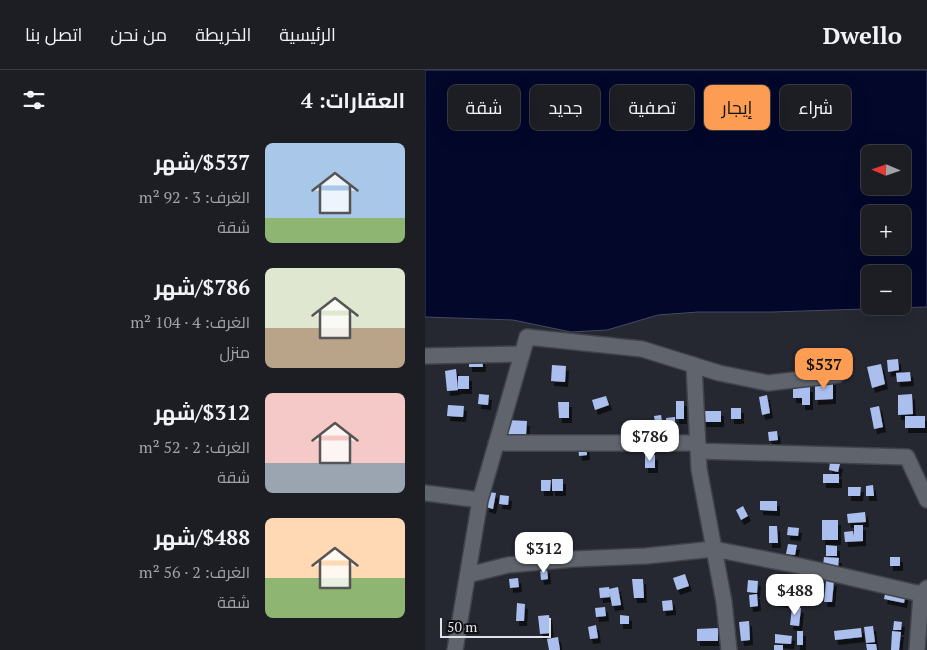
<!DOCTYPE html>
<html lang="ar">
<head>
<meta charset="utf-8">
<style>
	body { margin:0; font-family:"PT Serif",Cairo,serif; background:#292b31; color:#f1f3f6; direction:rtl; height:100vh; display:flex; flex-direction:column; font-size:19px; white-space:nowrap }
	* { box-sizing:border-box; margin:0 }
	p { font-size:16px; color:#a0a2a6 }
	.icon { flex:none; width:28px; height:28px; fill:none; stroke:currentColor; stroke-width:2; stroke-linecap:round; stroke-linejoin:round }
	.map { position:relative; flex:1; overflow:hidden; direction:ltr }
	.drawer { display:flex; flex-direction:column; background:#1c1e24; width:425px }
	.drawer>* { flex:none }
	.top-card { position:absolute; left:15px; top:15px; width:411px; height:45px; direction:rtl; display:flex; gap:10px }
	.needle { width:32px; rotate:272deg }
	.controls { position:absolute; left:436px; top:75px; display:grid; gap:10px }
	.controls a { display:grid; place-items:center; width:50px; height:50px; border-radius:8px; background:#1c1e24; box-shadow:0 5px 20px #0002,0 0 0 1px #3a3c41; font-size:25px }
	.scale { position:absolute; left:15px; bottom:12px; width:111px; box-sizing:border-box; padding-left:5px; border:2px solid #e0e2e7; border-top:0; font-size:14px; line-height:18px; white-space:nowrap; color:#e0e2e7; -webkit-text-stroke:4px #101114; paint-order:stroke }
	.price { position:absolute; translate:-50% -42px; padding:0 11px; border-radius:10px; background:#fff; color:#222; font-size:16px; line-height:32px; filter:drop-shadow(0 1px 2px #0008) }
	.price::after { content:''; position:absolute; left:50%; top:30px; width:15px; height:11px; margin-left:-8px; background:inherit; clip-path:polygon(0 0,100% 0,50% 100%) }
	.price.active { background:#fc9d53; color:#111 }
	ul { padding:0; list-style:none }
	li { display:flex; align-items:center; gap:15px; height:125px; padding:0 20px }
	li span { display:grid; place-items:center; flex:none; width:140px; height:100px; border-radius:8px; color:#555 }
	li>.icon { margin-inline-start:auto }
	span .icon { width:60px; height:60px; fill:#fffc; stroke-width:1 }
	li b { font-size:21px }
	h2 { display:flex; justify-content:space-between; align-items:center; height:60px; padding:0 20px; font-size:21px }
	.tag { padding:0 18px; border-radius:8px; background:#1c1e24; box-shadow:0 5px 20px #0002,0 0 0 1px #3a3c41; font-size:18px; line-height:45px }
	.tag.active { background:#fc9d53; color:#111 }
	header { display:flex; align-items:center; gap:30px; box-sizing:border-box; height:70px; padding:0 25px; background:#1c1e24; border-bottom:1px solid #3a3c41 }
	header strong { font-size:24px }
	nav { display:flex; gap:28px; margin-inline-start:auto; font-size:18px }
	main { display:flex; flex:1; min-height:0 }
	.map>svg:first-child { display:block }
	.water { fill:#03082b; stroke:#454963; fill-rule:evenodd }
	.building { fill:#abbfef; filter:url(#shadow) }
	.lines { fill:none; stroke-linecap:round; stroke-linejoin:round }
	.street-casing { stroke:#40434a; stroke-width:18 }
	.street { stroke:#60646c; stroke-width:15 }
</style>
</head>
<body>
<header>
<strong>Dwello</strong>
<nav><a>الرئيسية</a><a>الخريطة</a><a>من نحن</a><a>اتصل بنا</a></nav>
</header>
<main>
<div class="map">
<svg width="502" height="580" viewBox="0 0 502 580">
	<defs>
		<filter id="shadow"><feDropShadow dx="3" dy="5" stdDeviation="0" flood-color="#0009"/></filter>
	</defs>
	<rect width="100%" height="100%" fill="#252830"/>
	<path class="water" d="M0,0H502V237L347,242H273L233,245L182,260L146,262L88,250L0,247ZM445,84H478V116H445ZM445,144H478V176H445ZM445,204H478V236H445Z"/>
	<path class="building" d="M57,288L58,297H44V289Z
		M473,289L474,300L463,302L462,290Z
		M456,294L460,314L447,318L442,297Z
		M127,295L141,296L140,312L126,311Z
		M31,299L33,320L22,321L20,301Z
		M485,302L486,311L472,312L471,303Z
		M33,306H44V319H33Z
		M408,310V329L390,330V311Z
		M368,317H385V335H377V328H368Z
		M54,324L64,325L63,335L53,334Z
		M487,324L488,344L473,345V325Z
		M342,325L345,343L337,345L334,327Z
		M181,326L184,335L170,340L167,330Z
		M251,331H259V349H251Z
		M133,332H144V348H134Z
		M23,335L39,336L38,347L22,346Z
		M454,336L458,357L449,359L445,338Z
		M306,338H316V349H306Z
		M275,341H296V352H275Z
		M236,345L238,356L231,358L229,346Z
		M480,346H500V358H480Z
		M250,347V358L242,359L241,348Z
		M82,350L102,351L101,365L81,364Z
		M352,361L353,370L344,371L343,362Z
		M161,375L162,385L154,386L153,376Z
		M220,385H230V398H220Z
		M405,392L415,394L413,402L404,400Z
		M398,404H414V413H398Z
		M127,409H138V421H127Z
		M116,410H126L125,421H116Z
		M448,415L449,426H441V416Z
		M423,417H436L435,426H423Z
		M64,422L71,423L68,439L61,437Z
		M75,425L84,426L83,435L74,434Z
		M335,431H352V441L335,440Z
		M318,436L323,446L316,450L311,440Z
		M440,442L441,452L423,453L422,444Z
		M397,450H413V470H397Z
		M429,455H438V471L420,472L419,462L428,461L429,466Z
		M344,456H352L353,473H344Z
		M363,457L374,458L373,466L362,465Z
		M133,474L134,485L121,486L120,475Z
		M363,474L372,475L370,485L361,484Z
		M401,475L412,476V486H401Z
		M399,487L414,488L413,497L398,496Z
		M465,487H475V496H465Z
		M122,498L123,509L116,510L115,499Z
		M260,504L264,516L252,520L248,508Z
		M379,506L393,508L392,515L378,513Z
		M93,508L94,517L85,518L84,509Z
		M207,509H218L219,528H209Z
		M323,510L333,511L332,523L322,522Z
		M401,511H409L407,532H399Z
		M184,517L185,527L175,528L174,518Z
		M193,517L196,535L187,536L184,519Z
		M351,517L362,518L360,533L349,531Z
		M461,519L481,523L479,533L459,529Z
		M332,524L333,536L325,537L324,525Z
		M247,530L248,540L238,541L237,531Z
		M92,533L100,534L99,551H91Z
		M180,537L181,546L171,547L170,538Z
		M367,537L376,538L374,556L365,555Z
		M124,545L126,563L115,564L113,546Z
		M195,545L204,546V554H195Z
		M324,551L325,570L316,571L314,552Z
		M469,551L477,552L476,560H468Z
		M171,555L173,568L165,569L163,557Z
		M448,556L450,572L441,573L439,557Z
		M293,558V571H272V559Z
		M436,558L437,567L410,570L409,561Z
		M372,561H378V575H372Z
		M467,561L476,562L474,580H466Z
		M350,564L367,566L366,574L350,573Z
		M133,567L135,580H124L122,569Z
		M441,574H451L452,580H442Z
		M349,575H358V580H349Z"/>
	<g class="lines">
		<defs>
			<path id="street" d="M0,286L97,284
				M269,295L274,399L299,532L304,580
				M71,373H273
				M273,381L482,387L502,430
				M0,423L55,430
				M43,505L83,495L149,489L221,486L289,479L375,496L496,524
				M30,580L55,430L102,267L217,279L294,303L343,313L412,305
				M492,580L496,524L502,518"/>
		</defs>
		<use href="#street" class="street-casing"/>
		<use href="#street" class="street"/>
	</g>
</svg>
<div class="controls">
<a><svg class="needle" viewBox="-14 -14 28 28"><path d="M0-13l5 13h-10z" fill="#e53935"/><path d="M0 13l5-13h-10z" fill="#a0a2a6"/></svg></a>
<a>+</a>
<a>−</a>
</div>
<div class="scale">50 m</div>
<b class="price active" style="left:399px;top:320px">$537</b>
<b class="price" style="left:225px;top:392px">$786</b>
<b class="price" style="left:119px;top:504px">$312</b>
<b class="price" style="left:370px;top:546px">$488</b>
<div class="top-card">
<a class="tag">شراء</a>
<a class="tag active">إيجار</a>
<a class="tag">تصفية</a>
<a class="tag">جديد</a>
<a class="tag">شقة</a>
</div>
</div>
<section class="drawer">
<h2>العقارات: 4<svg class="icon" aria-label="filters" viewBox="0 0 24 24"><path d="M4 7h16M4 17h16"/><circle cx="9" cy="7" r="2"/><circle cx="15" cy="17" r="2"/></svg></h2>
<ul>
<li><span style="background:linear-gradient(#a9c7e8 75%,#8fb573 0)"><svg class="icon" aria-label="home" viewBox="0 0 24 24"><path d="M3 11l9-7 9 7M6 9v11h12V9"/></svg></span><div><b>$537/شهر</b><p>الغرف: 3 · 92 m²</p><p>شقة</p></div></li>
<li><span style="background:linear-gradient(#dfe7d0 60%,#b9a48a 0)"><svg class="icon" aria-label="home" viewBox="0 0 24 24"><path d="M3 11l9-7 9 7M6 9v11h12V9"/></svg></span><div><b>$786/شهر</b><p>الغرف: 4 · 104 m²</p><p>منزل</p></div></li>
<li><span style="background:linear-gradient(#f6c9c9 70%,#9aa5b1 0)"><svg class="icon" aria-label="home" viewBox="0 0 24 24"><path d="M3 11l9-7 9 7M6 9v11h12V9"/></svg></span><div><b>$312/شهر</b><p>الغرف: 2 · 52 m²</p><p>شقة</p></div></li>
<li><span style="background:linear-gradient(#ffd9b3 60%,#8fb573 0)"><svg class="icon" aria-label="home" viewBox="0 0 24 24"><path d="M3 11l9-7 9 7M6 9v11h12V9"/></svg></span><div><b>$488/شهر</b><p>الغرف: 2 · 56 m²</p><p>شقة</p></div></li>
</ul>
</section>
</main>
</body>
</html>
